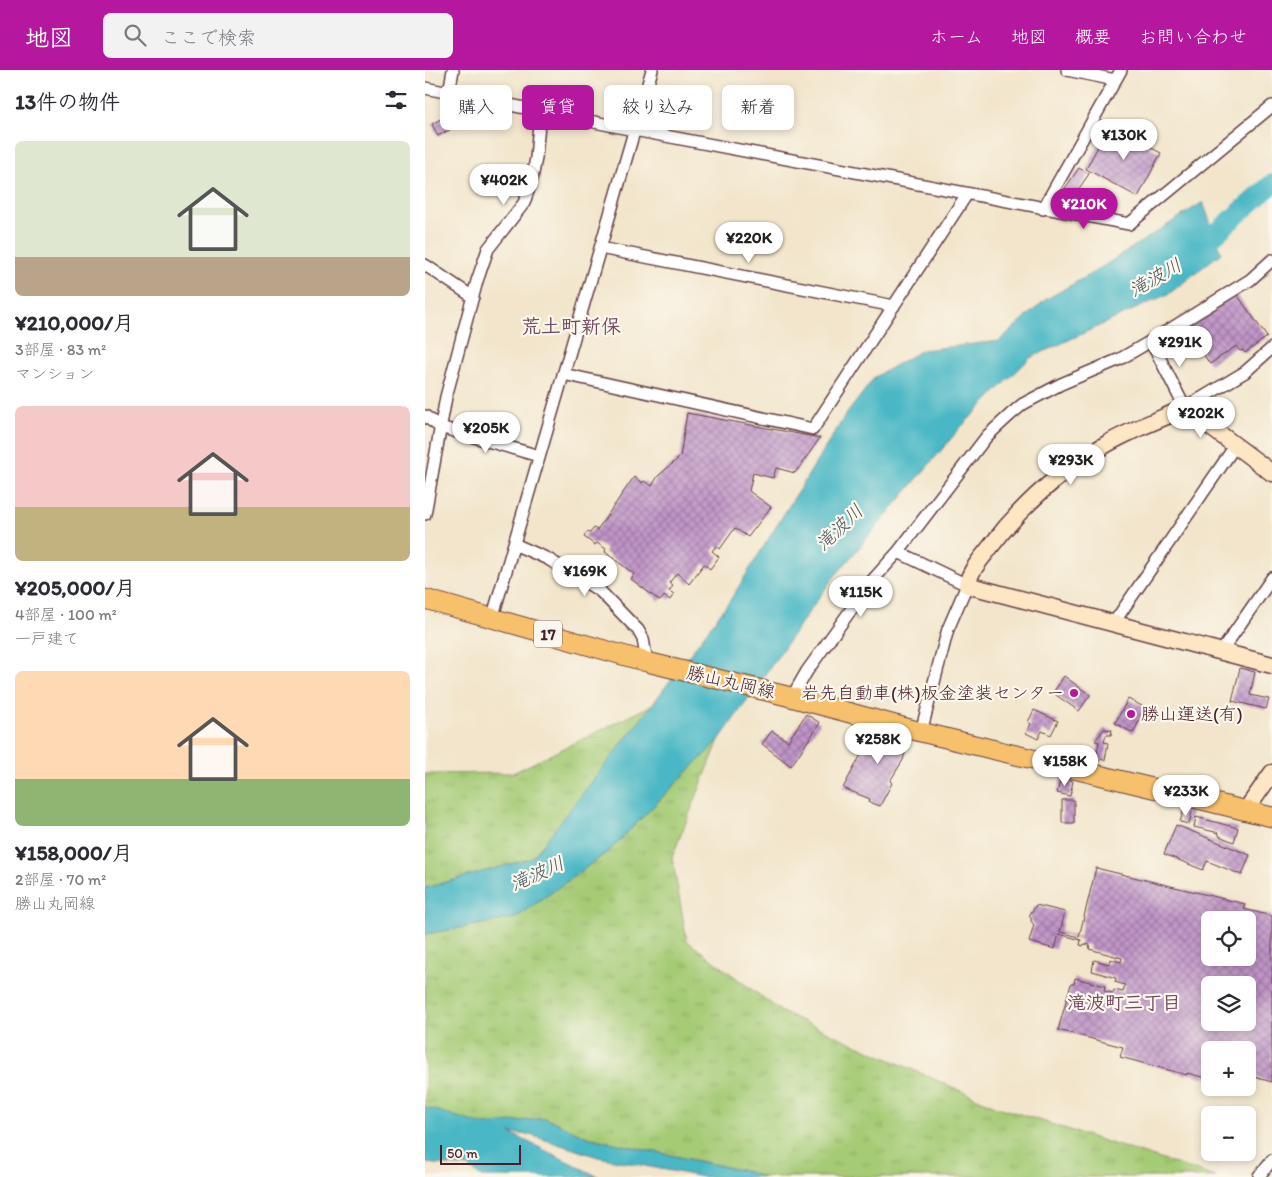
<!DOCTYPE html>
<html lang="ja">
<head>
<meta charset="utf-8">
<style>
	body { margin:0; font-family:Itim,"Klee One",sans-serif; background:#f2f2f3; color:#2b2b33; height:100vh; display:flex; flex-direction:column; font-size:19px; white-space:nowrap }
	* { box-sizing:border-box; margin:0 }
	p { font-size:16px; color:#7c7c81 }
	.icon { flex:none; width:28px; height:28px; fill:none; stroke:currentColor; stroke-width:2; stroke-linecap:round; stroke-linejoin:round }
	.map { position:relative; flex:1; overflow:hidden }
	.panel { display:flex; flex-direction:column; background:#fff; width:425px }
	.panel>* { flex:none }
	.hud { position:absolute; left:15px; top:15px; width:475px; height:45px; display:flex; gap:10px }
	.controls { position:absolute; left:776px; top:841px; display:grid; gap:10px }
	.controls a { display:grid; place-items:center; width:55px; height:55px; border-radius:8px; background:#fff; box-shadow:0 2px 8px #0003; font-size:25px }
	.scale { position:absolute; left:15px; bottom:12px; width:81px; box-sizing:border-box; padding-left:5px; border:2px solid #4a1f2b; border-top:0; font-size:14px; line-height:18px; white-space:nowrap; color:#4a1f2b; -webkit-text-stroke:4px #fbf7ec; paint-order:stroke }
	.price { position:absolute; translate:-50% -42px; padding:0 11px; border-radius:18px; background:#fff; color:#222; font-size:16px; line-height:32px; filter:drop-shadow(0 1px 2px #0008) }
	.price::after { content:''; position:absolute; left:50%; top:30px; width:15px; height:11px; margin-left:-8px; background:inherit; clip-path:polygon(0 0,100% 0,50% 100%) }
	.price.active { background:#b5179e; color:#fff }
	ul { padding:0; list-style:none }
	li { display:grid; align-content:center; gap:10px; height:265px; padding:0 15px }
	li span { display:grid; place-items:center; height:155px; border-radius:8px; color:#555 }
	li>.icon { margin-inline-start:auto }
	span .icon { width:90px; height:90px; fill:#fffc; stroke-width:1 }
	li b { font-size:21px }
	h2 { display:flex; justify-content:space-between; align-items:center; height:60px; padding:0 15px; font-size:21px }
	.pill { padding:0 18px; border-radius:8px; background:#fff; box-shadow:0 2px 8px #0003; font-size:18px; line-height:45px }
	.pill.active { background:#b5179e; color:#fff }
	header { display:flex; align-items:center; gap:30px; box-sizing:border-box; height:70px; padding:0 25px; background:#b5179e; color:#fff }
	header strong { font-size:24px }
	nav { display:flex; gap:28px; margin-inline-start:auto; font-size:18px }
	.search { width:350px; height:45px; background:#f2f2f3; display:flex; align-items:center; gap:12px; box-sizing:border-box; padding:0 18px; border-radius:8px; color:#7c7c81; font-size:19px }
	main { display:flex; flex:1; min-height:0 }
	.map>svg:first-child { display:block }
	.grass { fill:url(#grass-tufts); stroke:#787550 }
	.water { fill:#4ab7c5; stroke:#4a6b78 }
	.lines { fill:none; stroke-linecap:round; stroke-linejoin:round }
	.stream { stroke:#4ab7c5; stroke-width:3 }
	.river { stroke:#4ab7c5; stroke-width:20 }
	.building { fill:url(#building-cross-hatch); fill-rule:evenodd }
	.street-casing { stroke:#633d43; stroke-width:14 }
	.secondary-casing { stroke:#633d43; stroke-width:19 }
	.primary-casing { stroke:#633d43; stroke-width:21 }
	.street { stroke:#fff; stroke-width:11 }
	.secondary { stroke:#fce6c4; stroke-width:16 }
	.primary { stroke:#f7c06c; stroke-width:19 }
	.poi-dot { fill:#b5179e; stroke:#fbf7ec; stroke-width:2 }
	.labels { text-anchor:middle; stroke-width:4.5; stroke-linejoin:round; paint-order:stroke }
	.shield { fill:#fbf7ec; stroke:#7f6065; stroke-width:1 }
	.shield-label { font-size:16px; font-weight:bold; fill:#4a1f2b }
	.street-label { font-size:18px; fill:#4a1f2b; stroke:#fbf7ec }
	.poi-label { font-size:18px; fill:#4a1f2b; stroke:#fbf7ec; text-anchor:end }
	.water-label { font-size:19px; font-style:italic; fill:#4a5461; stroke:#fbf7ec }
	.neighbourhood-label { font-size:19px; font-weight:bold; fill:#734862; stroke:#fbf7ec }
	.quarter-label { font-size:20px; font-weight:bold; fill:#734862; stroke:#fbf7ec }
</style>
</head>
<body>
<header>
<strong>地図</strong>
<div class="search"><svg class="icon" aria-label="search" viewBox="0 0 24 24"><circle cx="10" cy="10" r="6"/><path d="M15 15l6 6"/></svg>ここで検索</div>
<nav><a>ホーム</a><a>地図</a><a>概要</a><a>お問い合わせ</a></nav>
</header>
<main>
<section class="panel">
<h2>13件の物件<svg class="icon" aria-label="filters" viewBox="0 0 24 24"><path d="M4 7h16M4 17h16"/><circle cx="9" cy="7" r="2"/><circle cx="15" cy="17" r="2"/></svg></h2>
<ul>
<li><span style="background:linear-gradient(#dfe7d0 75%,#b9a48a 0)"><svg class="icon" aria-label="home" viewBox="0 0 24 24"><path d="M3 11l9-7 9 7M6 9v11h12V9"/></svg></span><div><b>¥210,000/月</b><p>3部屋 · 83 m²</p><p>マンション</p></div></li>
<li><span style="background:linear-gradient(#f6c9c9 65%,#c2b280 0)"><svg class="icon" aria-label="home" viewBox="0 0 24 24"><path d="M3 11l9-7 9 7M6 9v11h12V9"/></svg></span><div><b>¥205,000/月</b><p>4部屋 · 100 m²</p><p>一戸建て</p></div></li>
<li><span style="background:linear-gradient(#ffd9b3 70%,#8fb573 0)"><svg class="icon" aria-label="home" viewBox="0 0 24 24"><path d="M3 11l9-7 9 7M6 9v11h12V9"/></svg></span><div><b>¥158,000/月</b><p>2部屋 · 70 m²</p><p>勝山丸岡線</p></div></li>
</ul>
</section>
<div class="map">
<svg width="847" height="1107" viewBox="0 0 847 1107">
	<defs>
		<pattern id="grass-tufts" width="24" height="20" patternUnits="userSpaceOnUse" patternTransform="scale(1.25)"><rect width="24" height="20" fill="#a5cb75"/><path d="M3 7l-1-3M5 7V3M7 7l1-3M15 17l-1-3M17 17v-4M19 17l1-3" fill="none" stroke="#90ae65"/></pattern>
		<pattern id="building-cross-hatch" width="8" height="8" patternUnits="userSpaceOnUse" patternTransform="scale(1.25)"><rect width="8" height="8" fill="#bf94c7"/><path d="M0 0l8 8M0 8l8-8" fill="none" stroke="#9d78a2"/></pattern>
	</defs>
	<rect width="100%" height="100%" fill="#fbf7ec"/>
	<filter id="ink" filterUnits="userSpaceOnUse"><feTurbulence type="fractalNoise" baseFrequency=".02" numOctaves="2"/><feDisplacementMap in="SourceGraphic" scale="10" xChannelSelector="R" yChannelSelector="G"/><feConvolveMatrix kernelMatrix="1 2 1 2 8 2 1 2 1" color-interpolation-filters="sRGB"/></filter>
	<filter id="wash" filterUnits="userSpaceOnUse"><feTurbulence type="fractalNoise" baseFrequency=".0096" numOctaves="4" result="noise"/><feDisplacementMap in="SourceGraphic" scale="20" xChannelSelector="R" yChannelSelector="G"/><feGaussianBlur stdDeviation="1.12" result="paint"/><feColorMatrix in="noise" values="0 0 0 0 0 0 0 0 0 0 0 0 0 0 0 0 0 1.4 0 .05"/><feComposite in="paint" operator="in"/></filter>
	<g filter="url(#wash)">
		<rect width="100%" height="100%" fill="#f2e5cb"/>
		<path class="grass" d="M227,635L107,789L0,818V704L88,703Z
			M294,670L247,787L262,871L357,942L570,1036L791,1107H338L320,1101L165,1068L121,1048L59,1056L0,1037V864L91,848L184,781Z"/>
		<path class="water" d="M778,132L796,183L745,223L605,288L535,358L405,512L294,670L184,781L91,848L0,864V818L107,788L227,635L306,529L420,346L450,307L497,280L574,271L620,230L674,199Z
			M0,1037L59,1055L121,1048L165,1068L320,1101L338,1107H278L173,1087L105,1065L85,1063L174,1107H56L44,1097L0,1093Z"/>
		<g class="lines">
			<path class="stream" d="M608,1107H616"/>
			<path class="river" d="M770,182L847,114"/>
		</g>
		<g id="blocks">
			<path class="building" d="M19,47L26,59L13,66L7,54Z
				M684,56L736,83L713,127L661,99Z
				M654,98L664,104L648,127L646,125L642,131L634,127Z
				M811,223L842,267L820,283L818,280L815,281L811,276L785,294L760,258Z
				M262,343L395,368L370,403L351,398L348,408L328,403L324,421L346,437L323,467L310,458L295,479L291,476L287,481L294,487L285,499L279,494L264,514L252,503L244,513L248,516L244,521L249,524L245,530L239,526L235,531L206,509L209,504L180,482L181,479L172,473L170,475L159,467L162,462L165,463L169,458L172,460L209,407L217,413L219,411L227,416L233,406L255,387Z
				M815,598L830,602L825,625L844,629L841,639L807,631Z
				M639,606L665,625L654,641L628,623Z
				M703,629L721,638L708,663L690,653Z
				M609,640L633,651L626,665L617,661L613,669L601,663L606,654L603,652Z
				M381,644L395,653L366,696L337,674L347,661L363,671Z
				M446,656L485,665L478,690L465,711L467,713L455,736L444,732L445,729L418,718L438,681L441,683Z
				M679,659L687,660L686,665H681L679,672L683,673L680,690L671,689L674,672L670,671Z
				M636,708L648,711L645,726L632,723Z
				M637,730H649V753H637Z
				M759,739L767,742L764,754L755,752Z
				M771,747L813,758L809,772L794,766V763L769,757Z
				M751,755L825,785L817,805L782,791L778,800L739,784Z
				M671,798L820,834L819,839L847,846V1012L826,1006L822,1018V980H785V1009L762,1003V1005L695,987L698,977L633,960L646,914H649L650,908L680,916L679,921L688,923L689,920L698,922L700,915L690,912L691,908L667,901L669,890L684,894L685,889L696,892L697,888L664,879L665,875L659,874L658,876L655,875L656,870L634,864L630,879L604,872L609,855L606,851V847L604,846L611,835L640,842L635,862L654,867ZM785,850H822V888H785ZM785,915H822V952H785Z"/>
		</g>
	</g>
	<g filter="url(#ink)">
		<use href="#blocks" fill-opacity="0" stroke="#633d43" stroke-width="1"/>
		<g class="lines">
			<defs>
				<path id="street" d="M642,0L690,10
					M0,18L209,60L704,154L847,36
					M24,22L28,0
					M618,139L696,0
					M175,178L469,236
					M0,195L48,227
					M726,271L760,338L820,302L847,278
					M138,304L388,359L542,124
					M0,346L15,357L114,386
					M0,444L21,327L52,211L63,179L99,133L107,109L111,88L115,42
					M89,474L123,489L175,521L213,560L218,569L222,592
					M473,482L542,515L523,559L496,662
					M67,549L227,0
					M688,554L810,376
					M796,582L847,508
					M367,627L382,601L446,512L473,482L562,366L586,344L598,334L636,314L695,289L726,271L825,210L847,190
					M834,1106L847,1090"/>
				<path id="secondary" d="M847,403L760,338C734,350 705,360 680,375C635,401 597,435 566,476C557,488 545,500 542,515L847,595
					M821,740L847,703"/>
				<path id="primary" d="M0,529L222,592L362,626L496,662L847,747"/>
			</defs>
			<use href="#street" class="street-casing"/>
			<use href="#secondary" class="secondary-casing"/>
			<use href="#primary" class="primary-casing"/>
			<use href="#street" class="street"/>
			<use href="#secondary" class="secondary"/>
			<use href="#primary" class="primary"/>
		</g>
	</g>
	<g class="poi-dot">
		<circle cx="649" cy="623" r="5"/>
		<circle cx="706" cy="644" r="5"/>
	</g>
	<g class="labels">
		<rect class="shield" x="109" y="550.5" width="28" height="27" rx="4"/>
		<g class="shield-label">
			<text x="123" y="570">17</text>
		</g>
		<g class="street-label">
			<text transform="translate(306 612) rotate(13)" y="6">勝山丸岡線</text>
		</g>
		<g class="poi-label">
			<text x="639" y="629">岩先自動車(株)板金塗装センター</text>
			<text x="716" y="650" text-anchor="start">勝山運送(有)</text>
		</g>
		<g class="water-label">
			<text transform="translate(730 207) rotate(-30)" y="7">滝波川</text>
			<text transform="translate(414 457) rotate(-44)" y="7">滝波川</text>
			<text transform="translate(112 803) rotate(-24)" y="7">滝波川</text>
		</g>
		<g class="neighbourhood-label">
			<text x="699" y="939">滝波町三丁目</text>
		</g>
		<g class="quarter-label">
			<text x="146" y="263">荒土町新保</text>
		</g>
	</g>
</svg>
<div class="controls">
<a><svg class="icon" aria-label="locate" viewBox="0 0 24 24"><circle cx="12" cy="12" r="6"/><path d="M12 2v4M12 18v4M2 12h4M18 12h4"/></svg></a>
<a><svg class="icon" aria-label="layers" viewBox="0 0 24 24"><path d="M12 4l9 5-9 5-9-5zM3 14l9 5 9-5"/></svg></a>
<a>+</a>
<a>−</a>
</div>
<div class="scale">50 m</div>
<b class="price" style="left:699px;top:91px">¥130K</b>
<b class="price" style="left:79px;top:136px">¥402K</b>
<b class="price active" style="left:659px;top:160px">¥210K</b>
<b class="price" style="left:324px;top:194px">¥220K</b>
<b class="price" style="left:755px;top:298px">¥291K</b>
<b class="price" style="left:776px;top:369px">¥202K</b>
<b class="price" style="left:61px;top:384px">¥205K</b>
<b class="price" style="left:646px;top:416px">¥293K</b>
<b class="price" style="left:160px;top:527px">¥169K</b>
<b class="price" style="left:436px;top:548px">¥115K</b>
<b class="price" style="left:453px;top:695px">¥258K</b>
<b class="price" style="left:640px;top:717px">¥158K</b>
<b class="price" style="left:761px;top:747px">¥233K</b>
<div class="hud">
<a class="pill">購入</a>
<a class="pill active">賃貸</a>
<a class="pill">絞り込み</a>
<a class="pill">新着</a>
</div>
</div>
</main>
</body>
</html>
